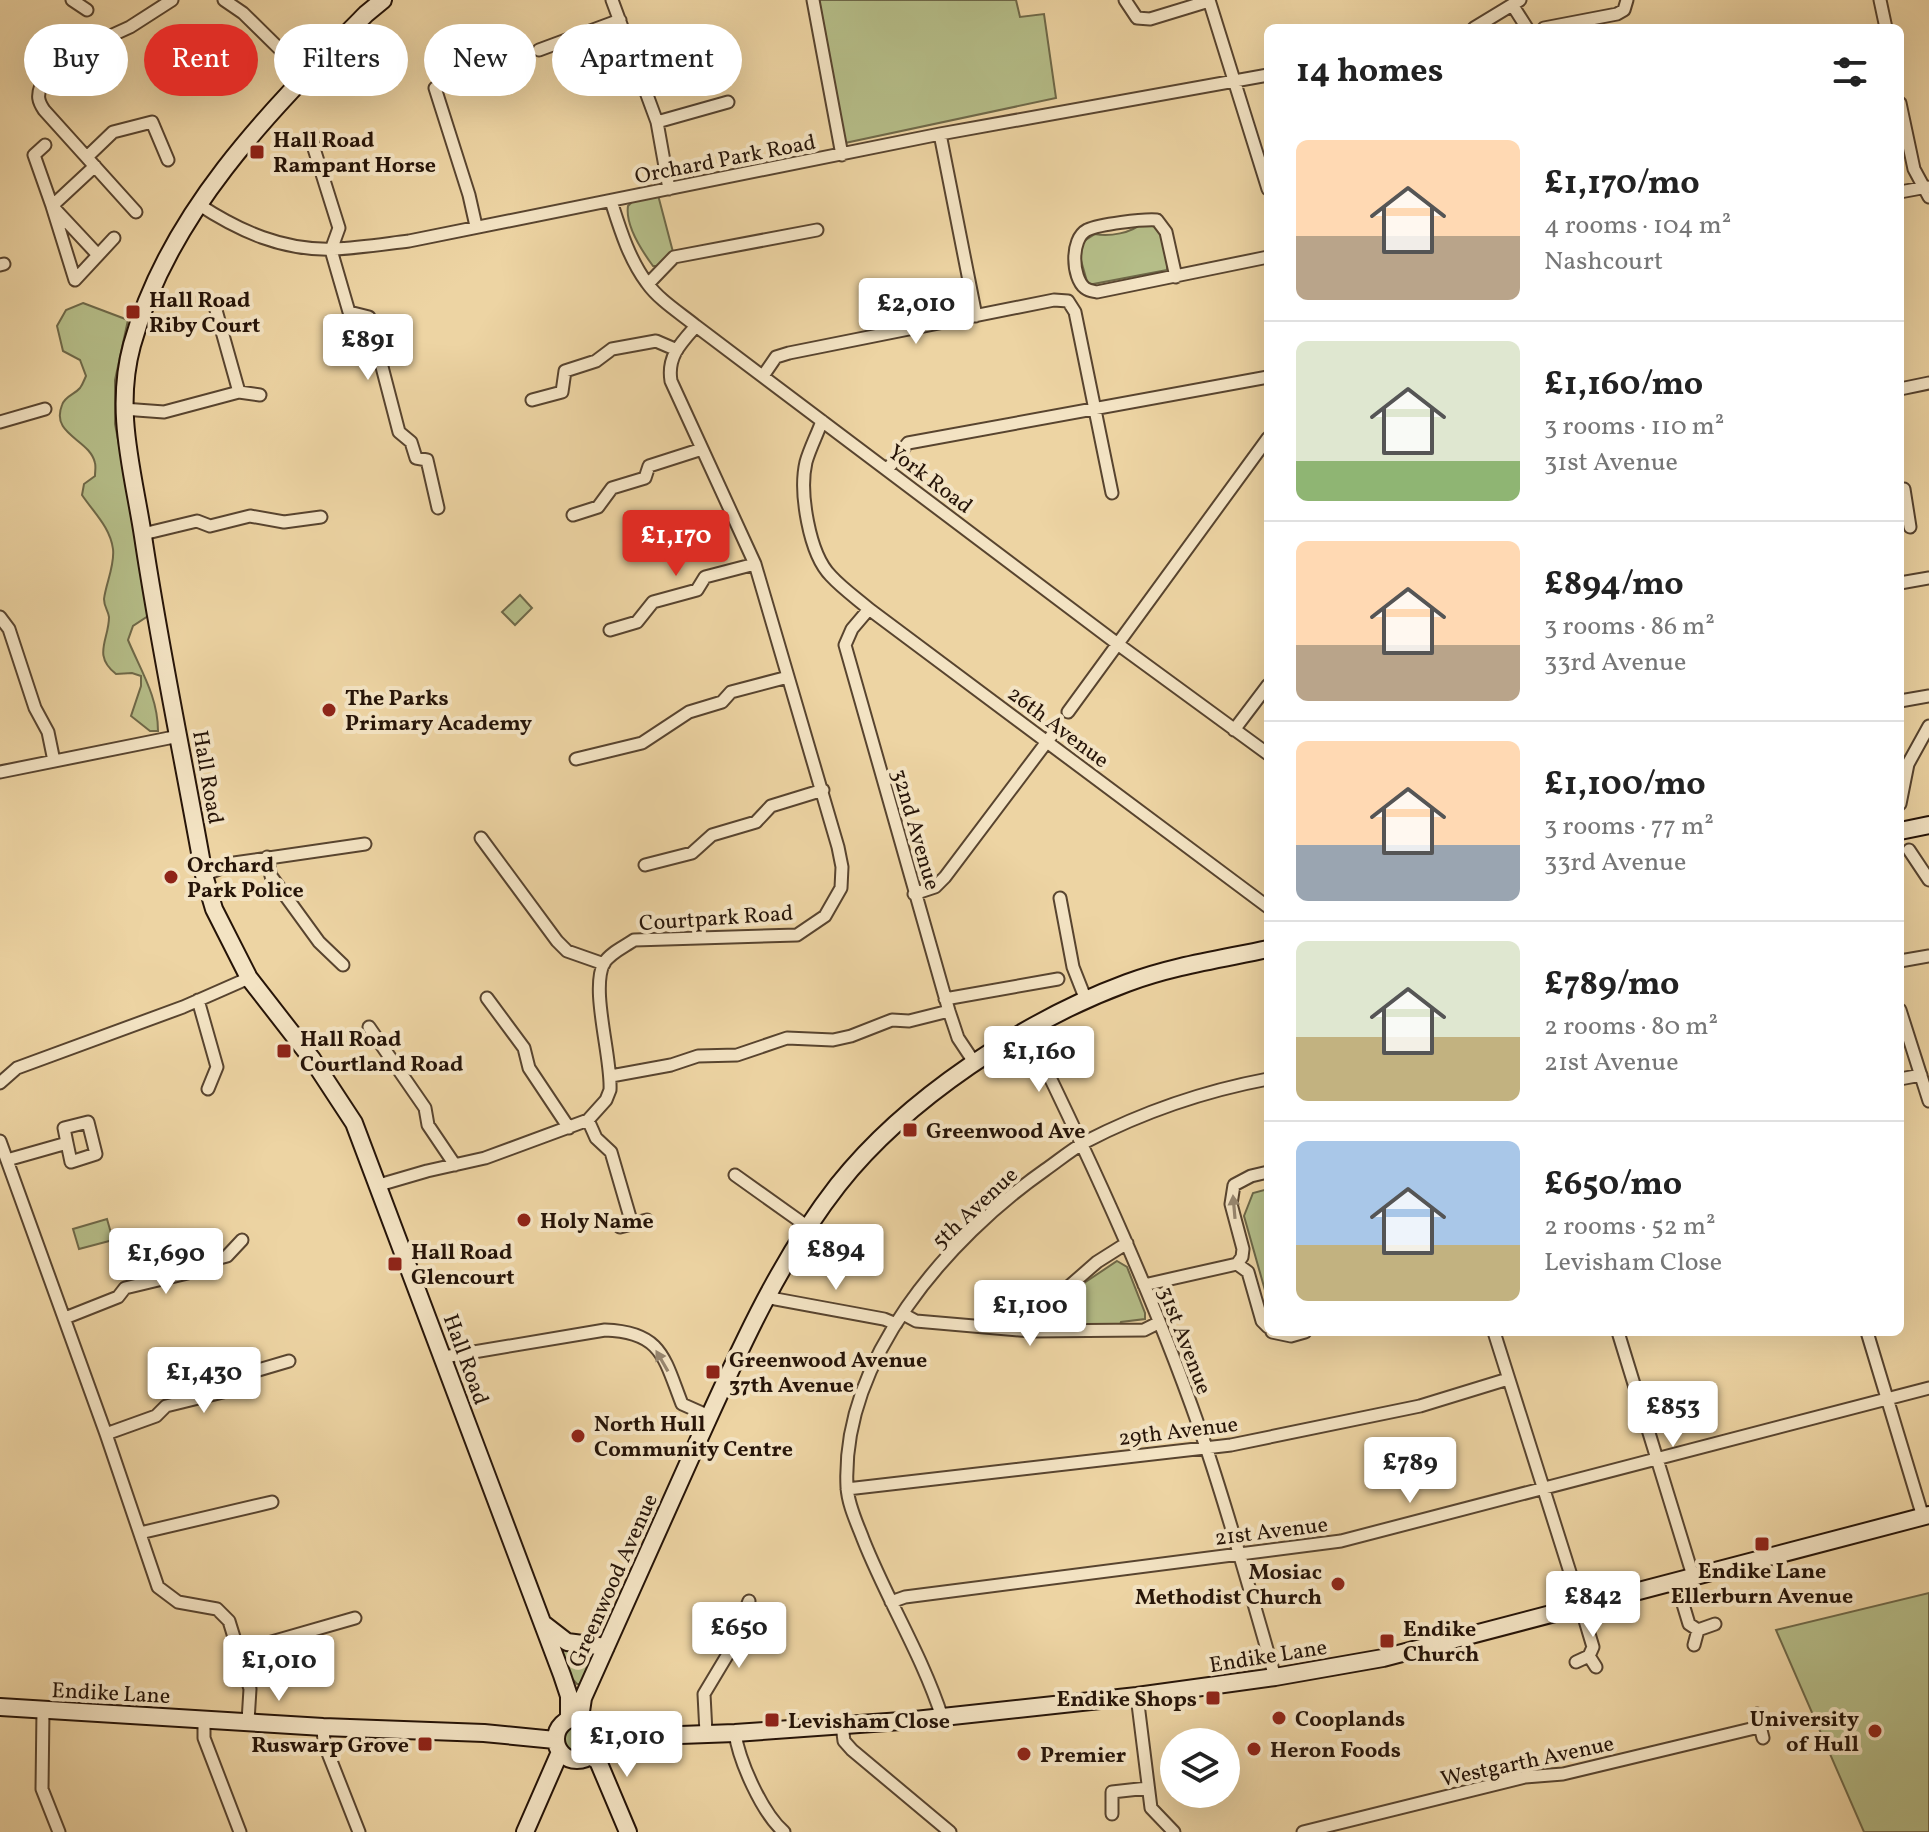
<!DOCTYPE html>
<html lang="en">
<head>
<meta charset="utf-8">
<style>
	body { margin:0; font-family:Vollkorn,serif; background:#f2f2f2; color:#222; height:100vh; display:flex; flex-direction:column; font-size:30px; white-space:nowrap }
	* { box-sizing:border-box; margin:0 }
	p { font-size:26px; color:#767676 }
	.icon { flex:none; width:44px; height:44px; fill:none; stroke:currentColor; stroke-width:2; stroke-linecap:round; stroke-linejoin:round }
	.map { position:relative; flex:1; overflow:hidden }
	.side { position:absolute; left:1264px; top:24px; width:640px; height:1312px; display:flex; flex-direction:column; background:#fff; border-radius:12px; box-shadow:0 8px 32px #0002 }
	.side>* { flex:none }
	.hud { position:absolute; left:24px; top:24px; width:760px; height:72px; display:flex; gap:16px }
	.fabs { position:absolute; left:1160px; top:1728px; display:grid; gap:16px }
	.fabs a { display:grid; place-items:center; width:80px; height:80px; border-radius:50%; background:#fff; box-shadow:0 8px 32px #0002; font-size:40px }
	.price { position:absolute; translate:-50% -68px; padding:0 18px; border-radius:8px; background:#fff; color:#222; font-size:26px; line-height:52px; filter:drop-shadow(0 2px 4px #0008) }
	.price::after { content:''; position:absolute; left:50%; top:48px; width:24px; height:18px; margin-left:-12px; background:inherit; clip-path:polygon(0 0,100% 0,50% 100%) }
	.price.active { background:#d93025; color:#fff }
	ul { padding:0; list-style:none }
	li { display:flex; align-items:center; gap:24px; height:200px; padding:0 32px }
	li+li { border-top:2px solid #e0e0e0 }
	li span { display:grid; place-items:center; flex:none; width:224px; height:160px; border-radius:12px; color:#555 }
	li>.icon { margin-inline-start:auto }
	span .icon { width:96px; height:96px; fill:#fffc; stroke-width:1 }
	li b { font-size:34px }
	h2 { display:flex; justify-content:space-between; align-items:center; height:96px; padding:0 32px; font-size:34px }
	.pill { padding:0 28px; border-radius:36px; background:#fff; box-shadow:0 8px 32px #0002; font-size:28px; line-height:72px }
	.pill.active { background:#d93025; color:#fff }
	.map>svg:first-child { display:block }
	.green { fill:#b5bd88; stroke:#6e6848; stroke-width:2 }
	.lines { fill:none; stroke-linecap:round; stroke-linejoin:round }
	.street-casing { stroke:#58442f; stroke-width:15 }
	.secondary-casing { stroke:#261408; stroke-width:20 }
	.street { stroke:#f3e3c3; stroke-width:11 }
	.secondary { stroke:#f3e3c3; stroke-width:16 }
	.oneway { fill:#97866f }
	.poi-dot { fill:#8f2418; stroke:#f3e3c3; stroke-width:3 }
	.labels { text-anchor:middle; stroke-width:8; stroke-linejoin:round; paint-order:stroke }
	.poi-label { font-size:22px; font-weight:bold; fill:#261408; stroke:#f3e3c3; text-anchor:start }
	.street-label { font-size:22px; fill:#261408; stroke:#f3e3c3 }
</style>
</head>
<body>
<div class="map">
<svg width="1929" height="1832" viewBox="0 0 1929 1832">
	<rect width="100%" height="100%" fill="#edd4a3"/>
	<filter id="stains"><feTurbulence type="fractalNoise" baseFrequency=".0025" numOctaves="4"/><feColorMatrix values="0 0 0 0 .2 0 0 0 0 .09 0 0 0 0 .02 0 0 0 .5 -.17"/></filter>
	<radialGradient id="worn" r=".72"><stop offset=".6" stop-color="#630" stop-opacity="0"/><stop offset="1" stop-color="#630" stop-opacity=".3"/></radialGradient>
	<path class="green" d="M819,0H1016L1020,17L1044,14L1056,98L845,143Z
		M658,195L673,252L660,266H653C642,251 625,225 628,206L634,200Z
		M1142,223C1165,225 1170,249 1167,270L1088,285L1078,250L1081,243L1095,234C1109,237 1132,233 1142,223Z
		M83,303L128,320L115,380V424L134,524L148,616L133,626L128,640C141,671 158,697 158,731H150L131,716L141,686V676L132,673L116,674C92,655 109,640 109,617C108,610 104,607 104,599C106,583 115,565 113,549C110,527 94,513 82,495L84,484L95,476C95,471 96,467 95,463C90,439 50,435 62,405C65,396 74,395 80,388C83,384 84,380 86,376L80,360L63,351L57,326L66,310Z
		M520,595L532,608L515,625L502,612Z
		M1268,1189V1301L1244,1216L1253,1193Z
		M107,1219L113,1240L79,1249L73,1229Z
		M1117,1261L1127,1267L1145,1313V1319L1121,1322L1120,1325H1070L1059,1323L1054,1314L1055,1304L1058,1306L1075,1289Z
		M1929,1593V1832H1864L1776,1630Z
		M552,1638L592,1654L594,1658L580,1684H577L565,1671Z
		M562 1739a15 15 0 1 1 30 0a15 15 0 1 1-30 0Z"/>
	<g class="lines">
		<defs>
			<path id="street" d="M72,0L87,10
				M224,0L243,13L306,75
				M612,0L657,122L669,189
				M813,0L842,155
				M1125,0L1137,18L1150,19L1209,1
				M1209,0L1268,189
				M1880,0L1886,28
				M1513,6L1527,28
				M1474,28L1520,0
				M1544,28L1617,14L1624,10L1627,0
				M539,50L620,20
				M435,88L469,195L476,226
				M1900,103L1914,169L1929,197
				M657,122L728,102
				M940,134L976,316
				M311,139L339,228L331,250
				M45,145L34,155L52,206L95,166
				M87,157L113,132L152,122L168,160
				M1900,192L1927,187
				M611,201C620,229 629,259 647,283C659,300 680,313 696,326L1119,645L1268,754
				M198,204C239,231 283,251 334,249C359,248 384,244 409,241L940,134L1268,75
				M52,206L75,280L114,238
				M55,209L98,255
				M136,212L44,110C38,101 37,96 41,85L84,48L130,27L172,0
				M331,250L349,312L369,317L399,432L411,442L416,458L427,460L438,508
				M0,265L4,264
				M1176,277L1166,232L1157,220C1142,219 1100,224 1087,230C1070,239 1072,278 1085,288C1089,291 1093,291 1097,292L1268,257
				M648,284L674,257L817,230
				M214,303L239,392
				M763,376L776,357L789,353L1054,300L1068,301L1075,312L1112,493
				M1900,389L1929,383
				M532,400L562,392L565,371L596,361L612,349L656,341L677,350
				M123,409L164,412L239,392L260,395
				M822,421C817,435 810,448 806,462C799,492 809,554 831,576C842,588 856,598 869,609L1268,907
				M0,422L45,409
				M887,470L908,443L1268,377
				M1904,489L1910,527
				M573,515L598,507L612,488L645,478L649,466L702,449
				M143,534L197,521L210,526L250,516L284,522L321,517
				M1900,583L1929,578
				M869,609L852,629L845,645L949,1011L958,1038L974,1062
				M0,617L9,629L35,708L48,732L54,761
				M610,630L637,622L653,602L697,590L705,577L755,564
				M1900,701L1929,696
				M1068,712L1268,438
				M1234,730L1268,685
				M576,759L642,743L689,712L722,702L731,692L788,677
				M0,772L179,736
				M1900,804L1908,764L1929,726
				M481,838L557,941L567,951L604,964
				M1909,850L1929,880
				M267,857L271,876L319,942L343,965
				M645,865L692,853L712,835L756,822L771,806L823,790
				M204,875L234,863L365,844
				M914,894L935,887L945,877L1055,731
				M1060,898L1073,967L1086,1000
				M1900,961L1929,956
				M487,998L524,1048L529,1068L569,1128
				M945,999L1058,979
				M198,1000L217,1067L208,1089
				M1900,1010L1929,1101
				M369,1027L425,1108L428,1125L455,1165
				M1027,1030C1094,1167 1158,1305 1207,1450C1232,1525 1253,1601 1275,1677
				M611,1076L671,1065L698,1056L737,1055L787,1038L833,1040L851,1036L892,1020L909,1021L949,1011
				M1900,1079L1921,1075
				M0,1083L17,1068L183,1007L249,978
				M588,1120L596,1138L611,1152L632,1224
				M0,1141L106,1434L158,1587L178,1602L217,1609L229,1621L250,1689L248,1721
				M7,1160L67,1143L64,1128L88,1122L96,1154L71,1162L67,1143
				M735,1175L808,1227
				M379,1185L427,1171L485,1158L588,1120L606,1100L610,1090C612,1058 590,989 604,963C610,953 624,947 634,940L797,935L825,916L841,888L842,867L838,847L755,564L671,381C667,357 680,344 696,326
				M620,1227L647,1220
				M1237,1264L1248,1272L1262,1321L1268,1327
				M1144,1285L1237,1264L1242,1257L1243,1249L1231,1204L1234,1185L1251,1176L1268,1172
				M765,1297L884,1319L896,1324
				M903,1314L916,1321L1031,1331L1144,1330L1158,1323
				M65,1318L118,1297L125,1288L196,1271L201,1263L227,1256L242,1240
				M1031,1331L1034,1317L1097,1262L1127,1243
				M1272,1332L1291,1336L1305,1332
				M1494,1332L1581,1607L1593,1647L1589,1656
				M1618,1332L1693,1576
				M1867,1332L1923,1517
				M444,1357L605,1330C662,1332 664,1358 682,1404L709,1416
				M106,1434L156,1416L166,1406L231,1390L245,1374L289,1361
				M847,1489L1231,1445L1420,1406L1508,1379
				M140,1533L272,1502
				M1676,1581L1689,1624L1698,1630
				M891,1602L905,1597L1341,1541L1929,1388
				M1694,1645L1698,1630L1715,1624
				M240,1651L355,1618
				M1576,1662L1589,1656L1596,1667
				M1137,1696L1151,1808L1174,1832
				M43,1710L42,1789L59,1832
				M1757,1714L1763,1738
				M942,1717C922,1655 887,1600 863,1539C857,1523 848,1505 847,1487C841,1360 947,1239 1045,1170C1058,1161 1071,1150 1085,1142C1143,1112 1204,1091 1268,1079
				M204,1720V1738L240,1832
				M842,1725L844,1741L852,1750L950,1832
				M323,1727L324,1743L359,1832
				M706,1733L704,1694L731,1649L749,1601
				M735,1733C739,1761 762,1813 784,1832
				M1112,1814V1792L1148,1788
				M1303,1832L1525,1777L1563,1774L1759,1727"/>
			<path id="secondary" d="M383,0L366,14C271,110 169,211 132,345C114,411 133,471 143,536C160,650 184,762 204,875L214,909L249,978L312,1059L354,1123L562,1675L569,1696V1719
				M1900,831L1929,825
				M545,1625L567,1642L606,1647
				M0,1707L323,1727L484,1733L555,1740
				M556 1739a21 21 0 1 1 42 0a21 21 0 1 1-42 0Z
				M580,1718L583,1698C622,1612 660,1525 699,1439C739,1351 778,1262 838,1185C906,1099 1024,1021 1127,983C1172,966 1221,959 1268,949
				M598,1738L735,1733L915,1720L1137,1696L1275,1677L1383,1658L1929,1515
				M590,1756L598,1761L628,1832
				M525,1832L560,1752"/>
		</defs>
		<use href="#street" class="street-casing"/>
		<use href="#secondary" class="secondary-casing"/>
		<use href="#street" class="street"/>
		<use href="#secondary" class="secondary"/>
	</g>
	<defs><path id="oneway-solid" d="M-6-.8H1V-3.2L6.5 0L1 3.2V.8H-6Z" transform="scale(2)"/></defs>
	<g class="oneway">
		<use href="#oneway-solid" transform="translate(1234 1207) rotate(-95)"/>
		<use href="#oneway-solid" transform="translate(662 1361) rotate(-120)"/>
	</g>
	<g class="poi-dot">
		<rect x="249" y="144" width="16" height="16" rx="4"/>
		<rect x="125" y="304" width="16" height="16" rx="4"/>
		<circle cx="329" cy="710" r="8"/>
		<circle cx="171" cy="877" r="8"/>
		<rect x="276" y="1043" width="16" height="16" rx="4"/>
		<rect x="902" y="1122" width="16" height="16" rx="4"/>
		<circle cx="524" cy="1220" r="8"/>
		<rect x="387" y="1256" width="16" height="16" rx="4"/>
		<rect x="705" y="1364" width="16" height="16" rx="4"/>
		<circle cx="578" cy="1436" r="8"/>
		<rect x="1754" y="1536" width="16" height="16" rx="4"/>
		<circle cx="1338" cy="1584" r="8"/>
		<rect x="1379" y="1633" width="16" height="16" rx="4"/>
		<rect x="1205" y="1690" width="16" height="16" rx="4"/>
		<circle cx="1279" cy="1718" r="8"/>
		<rect x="764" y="1712" width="16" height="16" rx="4"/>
		<circle cx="1875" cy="1731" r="8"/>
		<rect x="417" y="1736" width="16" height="16" rx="4"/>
		<circle cx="1254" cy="1749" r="8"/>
		<circle cx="1024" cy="1754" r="8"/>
	</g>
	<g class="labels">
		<g class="poi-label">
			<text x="273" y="147">Hall Road<tspan x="273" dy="25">Rampant Horse</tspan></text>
			<text x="149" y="307">Hall Road<tspan x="149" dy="25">Riby Court</tspan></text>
			<text x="345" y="705">The Parks<tspan x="345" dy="25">Primary Academy</tspan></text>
			<text x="187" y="872">Orchard<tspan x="187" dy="25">Park Police</tspan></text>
			<text x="300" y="1046">Hall Road<tspan x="300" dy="25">Courtland Road</tspan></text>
			<text x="926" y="1138">Greenwood Ave</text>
			<text x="540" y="1228">Holy Name</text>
			<text x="411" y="1259">Hall Road<tspan x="411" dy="25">Glencourt</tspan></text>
			<text x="729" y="1367">Greenwood Avenue<tspan x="729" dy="25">37th Avenue</tspan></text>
			<text x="594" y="1431">North Hull<tspan x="594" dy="25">Community Centre</tspan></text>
			<text x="1762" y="1578" text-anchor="middle">Endike Lane<tspan x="1762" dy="25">Ellerburn Avenue</tspan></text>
			<text x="1322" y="1579" text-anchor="end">Mosiac<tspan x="1322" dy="25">Methodist Church</tspan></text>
			<text x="1403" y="1636">Endike<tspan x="1403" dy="25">Church</tspan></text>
			<text x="1197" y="1706" text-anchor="end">Endike Shops</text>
			<text x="1295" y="1726">Cooplands</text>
			<text x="1859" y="1726" text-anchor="end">University<tspan x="1859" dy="25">of Hull</tspan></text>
			<text x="788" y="1728">Levisham Close</text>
			<text x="409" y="1752" text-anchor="end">Ruswarp Grove</text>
			<text x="1270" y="1757">Heron Foods</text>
			<text x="1040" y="1762">Premier</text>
		</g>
		<g class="street-label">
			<text transform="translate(725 158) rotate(-11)" y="8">Orchard Park Road</text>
			<text transform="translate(931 478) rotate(37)" y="8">York Road</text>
			<text transform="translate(1059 726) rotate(37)" y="8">26th Avenue</text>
			<text transform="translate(209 777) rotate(80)" y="8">Hall Road</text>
			<text transform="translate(917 829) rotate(74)" y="8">32nd Avenue</text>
			<text transform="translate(716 917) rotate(-4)" y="8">Courtpark Road</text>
			<text transform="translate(974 1207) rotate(-43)" y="8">5th Avenue</text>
			<text transform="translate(1186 1340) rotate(69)" y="8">31st Avenue</text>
			<text transform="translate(467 1359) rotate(70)" y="8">Hall Road</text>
			<text transform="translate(1178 1430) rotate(-7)" y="8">29th Avenue</text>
			<text transform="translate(1271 1530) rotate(-7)" y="8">21st Avenue</text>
			<text transform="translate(612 1580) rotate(-66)" y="8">Greenwood Avenue</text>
			<text transform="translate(1268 1655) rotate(-9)" y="8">Endike Lane</text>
			<text transform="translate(111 1692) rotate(3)" y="8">Endike Lane</text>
			<text transform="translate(1527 1760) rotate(-12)" y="8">Westgarth Avenue</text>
		</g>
	</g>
	<rect width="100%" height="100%" filter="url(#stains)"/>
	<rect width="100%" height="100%" fill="url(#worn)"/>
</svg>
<div class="fabs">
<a><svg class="icon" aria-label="layers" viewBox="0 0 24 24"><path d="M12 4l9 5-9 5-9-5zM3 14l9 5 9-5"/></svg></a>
</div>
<b class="price" style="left:916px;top:346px">£2,010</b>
<b class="price" style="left:368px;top:382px">£891</b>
<b class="price active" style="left:676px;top:578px">£1,170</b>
<b class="price" style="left:1039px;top:1094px">£1,160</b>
<b class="price" style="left:836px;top:1292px">£894</b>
<b class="price" style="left:166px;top:1296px">£1,690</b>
<b class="price" style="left:1030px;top:1348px">£1,100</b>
<b class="price" style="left:204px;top:1415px">£1,430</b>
<b class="price" style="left:1673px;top:1449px">£853</b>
<b class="price" style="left:1410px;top:1505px">£789</b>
<b class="price" style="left:1593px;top:1639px">£842</b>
<b class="price" style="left:739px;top:1670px">£650</b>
<b class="price" style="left:279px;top:1703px">£1,010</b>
<b class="price" style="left:627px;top:1779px">£1,010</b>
<div class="hud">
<a class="pill">Buy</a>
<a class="pill active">Rent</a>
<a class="pill">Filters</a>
<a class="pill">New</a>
<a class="pill">Apartment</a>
</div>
<section class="side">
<h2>14 homes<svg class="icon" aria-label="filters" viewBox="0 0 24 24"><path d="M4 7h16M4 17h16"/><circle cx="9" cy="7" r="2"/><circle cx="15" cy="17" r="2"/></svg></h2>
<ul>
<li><span style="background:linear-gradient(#ffd9b3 60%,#b9a48a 0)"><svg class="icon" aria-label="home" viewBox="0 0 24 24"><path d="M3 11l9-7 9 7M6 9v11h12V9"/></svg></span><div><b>£1,170/mo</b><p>4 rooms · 104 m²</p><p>Nashcourt</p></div></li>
<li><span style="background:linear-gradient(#dfe7d0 75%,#8fb573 0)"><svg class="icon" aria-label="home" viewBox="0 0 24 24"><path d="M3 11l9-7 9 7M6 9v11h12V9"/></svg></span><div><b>£1,160/mo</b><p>3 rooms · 110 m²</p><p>31st Avenue</p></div></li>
<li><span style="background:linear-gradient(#ffd9b3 65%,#b9a48a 0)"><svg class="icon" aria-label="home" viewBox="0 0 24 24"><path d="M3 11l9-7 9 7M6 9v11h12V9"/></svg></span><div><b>£894/mo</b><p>3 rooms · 86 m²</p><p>33rd Avenue</p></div></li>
<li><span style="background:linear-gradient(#ffd9b3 65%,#9aa5b1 0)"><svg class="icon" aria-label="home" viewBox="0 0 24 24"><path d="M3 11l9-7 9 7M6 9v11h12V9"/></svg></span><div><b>£1,100/mo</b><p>3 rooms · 77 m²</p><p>33rd Avenue</p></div></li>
<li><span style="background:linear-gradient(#dfe7d0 60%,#c2b280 0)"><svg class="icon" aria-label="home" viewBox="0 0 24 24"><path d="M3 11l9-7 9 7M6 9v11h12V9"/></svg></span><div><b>£789/mo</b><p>2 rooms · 80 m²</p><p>21st Avenue</p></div></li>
<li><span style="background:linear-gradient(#a9c7e8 65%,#c2b280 0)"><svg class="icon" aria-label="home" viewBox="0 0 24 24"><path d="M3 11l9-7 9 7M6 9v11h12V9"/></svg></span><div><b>£650/mo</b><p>2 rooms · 52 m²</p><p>Levisham Close</p></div></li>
</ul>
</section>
</div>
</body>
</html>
